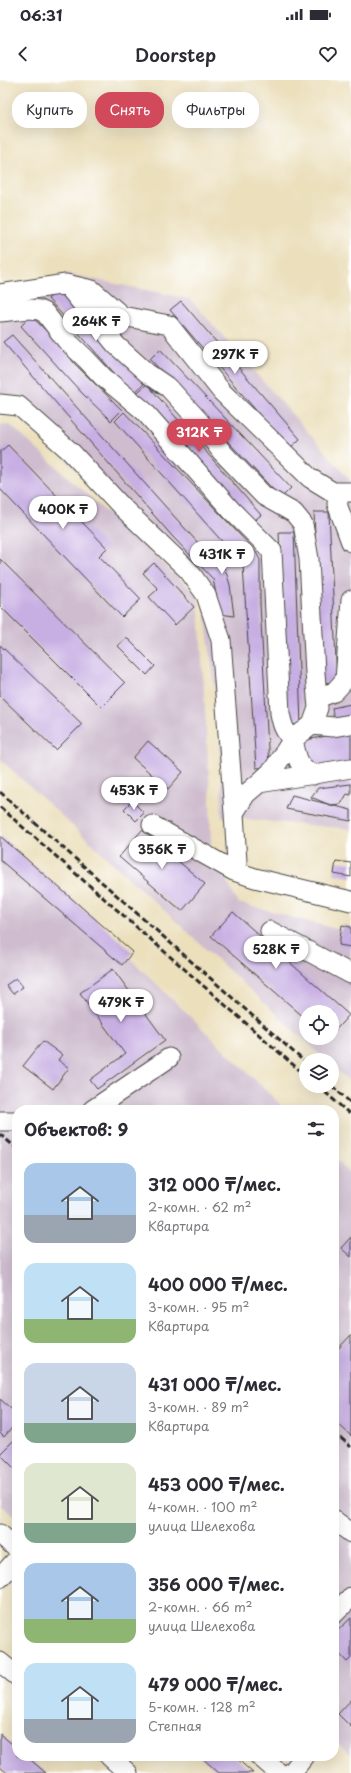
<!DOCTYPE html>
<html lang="ru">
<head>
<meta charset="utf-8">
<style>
	body { margin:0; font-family:"Playpen Sans",sans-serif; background:#f2f2f3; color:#2b2b33; height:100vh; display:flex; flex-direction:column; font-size:15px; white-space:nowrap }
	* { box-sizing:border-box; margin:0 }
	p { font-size:13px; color:#7c7c81 }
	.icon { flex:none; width:22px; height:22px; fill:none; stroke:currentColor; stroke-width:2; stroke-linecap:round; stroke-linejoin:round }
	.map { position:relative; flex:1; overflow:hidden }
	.drawer { position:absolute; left:12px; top:1025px; width:327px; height:656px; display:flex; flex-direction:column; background:#fff; border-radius:16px; box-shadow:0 4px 16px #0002 }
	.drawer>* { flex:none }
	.guide { position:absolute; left:12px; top:12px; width:327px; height:36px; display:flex; gap:8px }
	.buttons { position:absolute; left:299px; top:925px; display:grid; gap:8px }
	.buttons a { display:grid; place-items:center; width:40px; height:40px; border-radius:50%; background:#fff; box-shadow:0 4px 16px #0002; font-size:20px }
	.price { position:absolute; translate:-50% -34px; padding:0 9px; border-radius:14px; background:#fff; color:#222; font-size:13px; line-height:26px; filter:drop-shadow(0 1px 2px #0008) }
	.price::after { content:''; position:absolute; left:50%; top:24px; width:12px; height:9px; margin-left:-6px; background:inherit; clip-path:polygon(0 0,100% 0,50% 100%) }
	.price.active { background:#d1495b; color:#fff }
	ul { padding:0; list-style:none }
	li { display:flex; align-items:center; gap:12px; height:100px; padding:0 12px }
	li span { display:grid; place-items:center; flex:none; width:112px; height:80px; border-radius:12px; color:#555 }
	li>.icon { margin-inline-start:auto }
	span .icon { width:48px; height:48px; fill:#fffc; stroke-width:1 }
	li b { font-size:17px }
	h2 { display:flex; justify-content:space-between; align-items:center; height:48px; padding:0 12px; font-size:17px }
	.pill { padding:0 14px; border-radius:16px; background:#fff; box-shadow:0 4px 16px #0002; font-size:14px; line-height:36px }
	.pill.active { background:#d1495b; color:#fff }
	.status { display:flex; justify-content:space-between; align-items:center; height:28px; padding:0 20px; background:#fff; direction:ltr }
	.status svg { height:11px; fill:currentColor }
	header { display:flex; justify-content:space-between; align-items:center; height:52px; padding:0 12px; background:#fff; font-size:18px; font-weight:600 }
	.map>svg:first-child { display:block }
	.industrial { fill:#cfbdcf; fill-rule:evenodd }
	.building { fill:#c7afe3 }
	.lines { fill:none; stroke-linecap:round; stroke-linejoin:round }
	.minor-casing { stroke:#484641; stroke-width:21 }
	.minor { stroke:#fff; stroke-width:19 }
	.rail { stroke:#2b2b2b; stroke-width:3; stroke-dasharray:6 3; stroke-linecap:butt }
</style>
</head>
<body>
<div class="status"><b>06:31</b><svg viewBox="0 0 49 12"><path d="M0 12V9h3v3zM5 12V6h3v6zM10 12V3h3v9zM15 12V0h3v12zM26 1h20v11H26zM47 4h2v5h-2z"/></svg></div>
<header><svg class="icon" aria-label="back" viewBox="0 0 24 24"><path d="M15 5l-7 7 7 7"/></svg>Doorstep<svg class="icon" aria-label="heart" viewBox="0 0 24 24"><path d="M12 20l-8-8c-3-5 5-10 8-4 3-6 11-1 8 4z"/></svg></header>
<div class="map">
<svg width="351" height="1693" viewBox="0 0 351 1693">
	<rect width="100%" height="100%" fill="#fff"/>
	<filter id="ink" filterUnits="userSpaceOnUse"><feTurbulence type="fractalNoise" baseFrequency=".025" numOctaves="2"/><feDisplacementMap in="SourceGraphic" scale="8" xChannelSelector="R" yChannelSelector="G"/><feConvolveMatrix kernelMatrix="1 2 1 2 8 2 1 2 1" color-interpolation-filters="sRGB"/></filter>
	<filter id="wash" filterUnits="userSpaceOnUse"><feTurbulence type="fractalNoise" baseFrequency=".012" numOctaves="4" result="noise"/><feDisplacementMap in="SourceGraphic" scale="16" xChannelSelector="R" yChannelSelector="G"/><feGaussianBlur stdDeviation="0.9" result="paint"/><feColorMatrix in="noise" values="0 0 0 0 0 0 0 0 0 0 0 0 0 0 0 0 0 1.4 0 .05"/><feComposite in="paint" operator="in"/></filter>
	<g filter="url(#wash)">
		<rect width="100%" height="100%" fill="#ebdfbc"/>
		<path class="industrial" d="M63,193L190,219L351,401V749L222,737L219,639L201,503L0,319V228Z
			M9,344L198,515L210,713L211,770L238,823L351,853V1003L332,985V980H326L0,679V345ZM306,932H332V958H306Z
			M0,763L106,855L286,1030H17V1438L0,1425Z
			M334,1077L351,1094V1674L334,1662Z"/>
		<g id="blocks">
			<path class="building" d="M59,209L144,304L133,314L48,219Z
				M181,221L300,359L289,369L170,230Z
				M31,236L55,259L75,284L122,330L111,341L81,312L21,246Z
				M12,255L198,463L225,489L230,505L234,536L220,534L213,499L172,456L3,262Z
				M160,269L291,408L281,418L150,279Z
				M147,304L261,435L251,443L137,313Z
				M124,332L256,472L260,480V524L269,687L256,688L243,485L115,341Z
				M8,365L107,468L99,476L141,519L122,537L0,409V372Z
				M314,432H329L337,602L322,603Z
				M279,452H294L301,645H286Z
				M0,479L125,603L101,627L0,526Z
				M154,483L194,527L175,545L149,517L158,509L143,493Z
				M126,557L155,586L147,595L118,566Z
				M0,565L82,644L56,670L0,616Z
				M351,624V638L334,641L332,628Z
				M351,651V681L307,690L301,661Z
				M148,661L183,692L168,709L133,678Z
				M351,704V715L347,714L341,724L330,725L311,717L318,708Z
				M292,715L351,730V741L286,729Z
				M132,721L144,733L136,741L124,729Z
				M142,750L205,804L182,831L119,777Z
				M0,756L133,872L122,885L0,780Z
				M336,781L351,783V797L334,794Z
				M233,832L349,935L332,954V932H306V939L211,856Z
				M342,845L351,847V867L339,865Z
				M113,889L165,960L97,1009L90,1000L125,974L80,913Z
				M16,898L23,907L13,914L6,905Z
				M43,961L62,975L58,980L69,988L53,1009L23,986Z
				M351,1157V1177L341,1168Z
				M351,1255V1356L334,1340V1273Z
				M0,1319L17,1334V1342L4,1357L0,1353Z
				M17,1357V1391L0,1374Z
				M351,1538V1578L347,1582L334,1568V1554Z
				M351,1620V1647L338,1634Z
				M0,1654L17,1668V1676H26L46,1693H7L0,1687Z
				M200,1676H234L253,1693H219Z"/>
		</g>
	</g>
	<g filter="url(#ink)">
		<use href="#blocks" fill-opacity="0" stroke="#484641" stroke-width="1"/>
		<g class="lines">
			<defs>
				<path id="minor" d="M66,204L116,265L147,293L169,308L199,341L222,372L264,416L294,433L303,444L309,479L315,593L318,628L312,645L293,659L273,690L259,703
					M0,214L66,204L92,210L122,236L169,245L222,312L310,398L333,412H351
					M0,232L30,229L39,230L45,233L66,260L86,279L103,297L144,331L231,430L272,471L280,633C282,644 284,652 293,659C297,677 296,684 313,695
					M0,324L19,326L71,372L123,428L189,491L206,515L221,560L234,733
					M341,412L337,424L351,462
					M317,618L334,612L345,600L351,520
					M312,645L333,647L351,644
					M152,745L234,791L255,798L351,821
					M234,791L237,782L234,733L246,714L259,703L351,688
					M270,851L351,894
					M92,1030L169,978
					M0,1041H17
					M334,1440L351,1453
					M0,1454L17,1469
					M0,1498L17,1479
					M334,1534L351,1517
					M0,1582L17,1596
					M109,1676L128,1693
					M259,1676L279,1693
					M291,1693L305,1676"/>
			</defs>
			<use href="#minor" class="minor-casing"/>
			<use href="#minor" class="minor"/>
			<path class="rail" d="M0,712L306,983
				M0,727L306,996
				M318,1006L351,1035
				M332,1006L351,1023
				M0,1054L17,1069
				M334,1352L351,1367"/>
		</g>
	</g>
</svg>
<div class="buttons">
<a><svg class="icon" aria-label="locate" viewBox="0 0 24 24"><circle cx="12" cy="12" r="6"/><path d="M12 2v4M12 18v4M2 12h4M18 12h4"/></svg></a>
<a><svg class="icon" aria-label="layers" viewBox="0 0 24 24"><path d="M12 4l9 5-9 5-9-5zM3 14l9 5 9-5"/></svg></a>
</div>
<b class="price" style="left:96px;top:262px">264K ₸</b>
<b class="price" style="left:235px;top:295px">297K ₸</b>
<b class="price active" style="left:199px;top:373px">312K ₸</b>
<b class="price" style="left:63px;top:450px">400K ₸</b>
<b class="price" style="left:222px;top:495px">431K ₸</b>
<b class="price" style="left:134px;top:731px">453K ₸</b>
<b class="price" style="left:162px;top:790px">356K ₸</b>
<b class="price" style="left:276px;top:890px">528K ₸</b>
<b class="price" style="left:121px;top:943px">479K ₸</b>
<div class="guide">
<a class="pill">Купить</a>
<a class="pill active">Снять</a>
<a class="pill">Фильтры</a>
</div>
<section class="drawer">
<h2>Объектов: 9<svg class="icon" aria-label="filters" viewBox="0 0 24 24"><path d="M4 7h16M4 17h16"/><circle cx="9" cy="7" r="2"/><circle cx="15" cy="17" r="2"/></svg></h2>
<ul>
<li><span style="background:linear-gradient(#a9c7e8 65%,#9aa5b1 0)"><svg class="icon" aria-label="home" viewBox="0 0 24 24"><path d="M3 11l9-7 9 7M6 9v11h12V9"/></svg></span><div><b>312 000 ₸/мес.</b><p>2-комн. · 62 m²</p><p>Квартира</p></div></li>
<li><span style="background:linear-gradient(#bfe0f5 70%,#8fb573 0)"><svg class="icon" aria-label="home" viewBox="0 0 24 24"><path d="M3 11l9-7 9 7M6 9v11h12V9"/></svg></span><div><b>400 000 ₸/мес.</b><p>3-комн. · 95 m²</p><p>Квартира</p></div></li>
<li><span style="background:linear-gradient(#c9d6e8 75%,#7fa58c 0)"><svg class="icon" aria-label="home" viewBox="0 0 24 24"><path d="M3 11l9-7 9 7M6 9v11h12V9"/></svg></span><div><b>431 000 ₸/мес.</b><p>3-комн. · 89 m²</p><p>Квартира</p></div></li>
<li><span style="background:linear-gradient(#dfe7d0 75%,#7fa58c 0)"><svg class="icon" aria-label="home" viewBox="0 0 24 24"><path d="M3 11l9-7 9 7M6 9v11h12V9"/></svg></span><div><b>453 000 ₸/мес.</b><p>4-комн. · 100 m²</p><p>улица Шелехова</p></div></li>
<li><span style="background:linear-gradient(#a9c7e8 70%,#8fb573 0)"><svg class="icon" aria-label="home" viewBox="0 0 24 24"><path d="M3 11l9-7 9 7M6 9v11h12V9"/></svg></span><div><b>356 000 ₸/мес.</b><p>2-комн. · 66 m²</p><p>улица Шелехова</p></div></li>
<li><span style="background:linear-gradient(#bfe0f5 70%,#9aa5b1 0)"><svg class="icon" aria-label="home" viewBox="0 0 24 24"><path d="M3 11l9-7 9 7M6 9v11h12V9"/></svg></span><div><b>479 000 ₸/мес.</b><p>5-комн. · 128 m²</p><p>Степная</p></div></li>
</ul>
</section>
</div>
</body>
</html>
